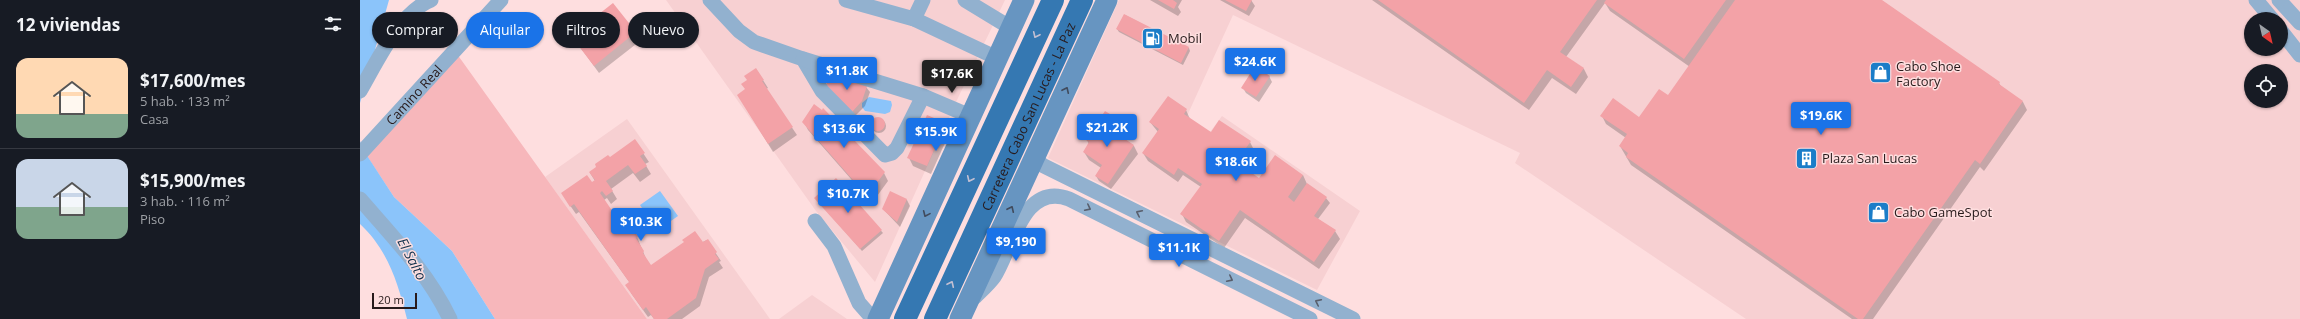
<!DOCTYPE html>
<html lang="es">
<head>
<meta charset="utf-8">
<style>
	body { margin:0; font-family:"Open Sans",sans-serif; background:#20242c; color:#f1f3f6; height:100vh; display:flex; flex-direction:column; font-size:15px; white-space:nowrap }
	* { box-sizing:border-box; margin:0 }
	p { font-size:13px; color:#9ea1a6 }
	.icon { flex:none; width:22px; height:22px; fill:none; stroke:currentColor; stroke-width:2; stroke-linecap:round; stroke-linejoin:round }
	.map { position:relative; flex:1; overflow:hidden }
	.panel { display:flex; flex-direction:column; background:#171b24; width:360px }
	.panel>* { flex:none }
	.banner { position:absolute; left:12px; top:12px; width:380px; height:36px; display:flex; gap:8px }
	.needle { width:26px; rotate:146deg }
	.tools { position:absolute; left:1884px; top:12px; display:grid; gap:8px }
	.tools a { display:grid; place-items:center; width:44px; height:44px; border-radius:50%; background:#171b24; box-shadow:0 1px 3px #0004; font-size:20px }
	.scale { position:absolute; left:12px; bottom:10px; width:45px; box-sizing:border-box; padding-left:4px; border:2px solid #281a1b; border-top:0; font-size:11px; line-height:14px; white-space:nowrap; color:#281a1b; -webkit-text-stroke:3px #fededf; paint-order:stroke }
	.price { position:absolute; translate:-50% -34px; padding:0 9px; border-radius:4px; background:#1a73e8; color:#fff; font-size:13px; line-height:26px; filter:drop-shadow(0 1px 2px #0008) }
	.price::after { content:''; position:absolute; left:50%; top:24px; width:12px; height:9px; margin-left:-6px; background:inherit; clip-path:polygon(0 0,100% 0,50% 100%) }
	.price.current { background:#222; color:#fff }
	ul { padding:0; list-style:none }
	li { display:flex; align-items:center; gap:12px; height:100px; padding:0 16px }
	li+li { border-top:1px solid #363941 }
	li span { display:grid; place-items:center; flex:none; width:112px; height:80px; border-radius:12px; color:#555 }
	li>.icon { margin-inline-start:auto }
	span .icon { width:48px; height:48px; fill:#fffc; stroke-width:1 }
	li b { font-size:17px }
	h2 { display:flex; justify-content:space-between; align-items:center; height:48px; padding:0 16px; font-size:17px }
	.tag { padding:0 14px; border-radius:18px; background:#171b24; box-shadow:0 1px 3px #0004; font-size:14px; line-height:36px }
	.tag.current { background:#1a73e8; color:#fff }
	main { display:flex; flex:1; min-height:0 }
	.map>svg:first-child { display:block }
	.built { fill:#f7d0d2; fill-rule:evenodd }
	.green { fill:#f7b7bb }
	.water { fill:#8bc4fa }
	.shadow { fill:#0003 }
	.building { fill:#f3a2a7 }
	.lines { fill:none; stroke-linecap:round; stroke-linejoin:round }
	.minor { stroke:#92b1cf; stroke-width:15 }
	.secondary { stroke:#6795c1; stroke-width:21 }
	.trunk { stroke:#3578b2; stroke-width:22 }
	.oneway { stroke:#c2bfd2 }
	.oneway2 { stroke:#414b5d }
	.oneway3 { stroke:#585e6c }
	.labels { text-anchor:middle; stroke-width:3; stroke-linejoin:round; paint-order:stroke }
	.poi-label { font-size:13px; fill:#281a1b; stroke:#fededf; text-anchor:start }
	.street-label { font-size:13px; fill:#281a1b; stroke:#fededf }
	.water-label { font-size:14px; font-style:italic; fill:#14324d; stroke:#fededf }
</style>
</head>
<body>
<main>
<section class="panel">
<h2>12 viviendas<svg class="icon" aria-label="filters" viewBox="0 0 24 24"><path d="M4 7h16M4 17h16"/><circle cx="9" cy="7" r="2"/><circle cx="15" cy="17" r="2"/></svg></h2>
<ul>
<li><span style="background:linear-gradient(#ffd9b3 70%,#7fa58c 0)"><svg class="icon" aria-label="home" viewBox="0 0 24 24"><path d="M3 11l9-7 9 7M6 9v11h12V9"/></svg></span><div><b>$17,600/mes</b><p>5 hab. · 133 m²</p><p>Casa</p></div></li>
<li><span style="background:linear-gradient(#c9d6e8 60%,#7fa58c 0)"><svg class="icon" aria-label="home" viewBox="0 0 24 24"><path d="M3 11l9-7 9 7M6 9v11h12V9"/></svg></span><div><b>$15,900/mes</b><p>3 hab. · 116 m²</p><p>Piso</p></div></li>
</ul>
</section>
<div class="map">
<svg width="1940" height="319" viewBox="0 0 1940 319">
	<rect width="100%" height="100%" fill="#fededf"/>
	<path class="built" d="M306,0H645L597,100L515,282L456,211Z
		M759,0H1940V319H1386L1155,163L1160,153L873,15L827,116L850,132L862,116L1000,211L957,290L688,158ZM1891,19H1921V49H1891ZM1891,71H1921V101H1891Z
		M267,119L410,319H287L185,177Z
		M452,295L487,319H419Z"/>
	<path class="green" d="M97,54L287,319H135L92,251L34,197L5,153Z"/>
	<path class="water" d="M0,0H29L0,103Z
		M509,97L531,101L532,105L530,112L525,114L505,111L502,107V103Z
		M0,141L4,151L34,197L92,251L135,319H47C38,283 28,250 0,224Z
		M300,191L318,216L298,230L295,226L298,223L295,219L292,221L288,215L291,213L288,208L284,211L280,205Z"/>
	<path class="shadow" d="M790,0H822L818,7L821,12L818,16Z
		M860,0H891L895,6L889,16Z
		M1012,0H1521L1639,83L1642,88L1663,102L1667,110L1624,171L1620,167L1513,319H1492L1271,165L1260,146L1266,138L1246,124L1242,116L1280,118L1309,97L1330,67L1250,11L1245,3L1206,57L1224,69L1228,77L1216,94L1192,78L1169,110Z
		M253,4L280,41L239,73L212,36Z
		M765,15L829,48L830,51L823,65L759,32L757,29Z
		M396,69L408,88L406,89L437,135L413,152L383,103L388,81Z
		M471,76L506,87L510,92L505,106L495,116Z
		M909,76L912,82L899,102L886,93L883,88Z
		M826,110L830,119L851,133L890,142L894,150L882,168L899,180L943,175L947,184L966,198L970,203L958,219L975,231L980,239L959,269L885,218L864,248L826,222L822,214L841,187L823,175L818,182L788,161L783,153L798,132L790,122Z
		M745,112L754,118L759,126L754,133L774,146L778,154L751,189L739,181L736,176L741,168L729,160L724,152L729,144L727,140Z
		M568,116L586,124L590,132L571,174L553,166L549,158Z
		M512 126a7 7 0 1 1 14 0a7 7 0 1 1-14 0Z
		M444,122L524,173L528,181L512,203L448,130Z
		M275,141L289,162L285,164L291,174L280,182L273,173L251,189L257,199L251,204L247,198L244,200L253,213L277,237L287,261L291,266L347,240L361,261L359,262L363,268L349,277L340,306L322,319H294L291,315L288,317L271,293L270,283L219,212L216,214L207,201L235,181L230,173Z
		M476,180L523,233L502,251L457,200Z
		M530,193L547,200L550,206L540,227L523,209Z"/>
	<path class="building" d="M798,0H813L817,3L814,9Z
		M865,0H892L886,11Z
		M1018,0H1237L1200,52L1224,68L1211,87L1187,70L1164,103Z
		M1246,0H1366L1324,59L1244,3Z
		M1375,0H1522L1640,82L1639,84L1663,101L1620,164L1615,160L1503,319H1498L1266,157L1268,153L1259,146L1267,134L1240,116L1253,98L1279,117L1299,89L1308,95Z
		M253,3L276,32L234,66L211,36Z
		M764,14L829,47L821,63L756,29Z
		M895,66L910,76L896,97L881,88Z
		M396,68L404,80L402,81L433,127L408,144L377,95L385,89L381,84L387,80L384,76Z
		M470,74L507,86L502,101L492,112L466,85Z
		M808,96L827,109L824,114L851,132L859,120L891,141L876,162L899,178L915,155L943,175L928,197L934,202L947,183L967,197L954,216L976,230L954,262L880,210L859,241L820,214L842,184L818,168L814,175L782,153L799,129L789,122Z
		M454,104L462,110L463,108L525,172L507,196L442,122Z
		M745,111L755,117L748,128L774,145L748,184L735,176L742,165L723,152L729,142L726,140Z
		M567,115L586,123L567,166L547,158Z
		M511 124a7 7 0 1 1 14 0a7 7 0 1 1-14 0Z
		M275,139L285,153L280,156L287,166L275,174L268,165L246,181L253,191L246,196L242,191L240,193L253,212L256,210L261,218L263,216L278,237L276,238L284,251L283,253L291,265L324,242L322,240L335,231L343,242L348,239L357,252L355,254L359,259L345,269L336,298L307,319H294L286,307L283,310L265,285L269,282L214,204L210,207L201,193L227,175L232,182L235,180L229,172L236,167L235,164L248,155L250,157Z
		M476,178L522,230L500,249L454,198Z
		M530,191L547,199L537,222L522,209Z"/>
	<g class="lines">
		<g class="minor">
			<path d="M350,0L379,31L394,42L443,59L462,91L525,155L532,153L537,148L563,96"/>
			<path d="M486,0L554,19L637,58"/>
			<path d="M605,0L651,28"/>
			<path d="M1896,0L1912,19"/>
			<path d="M1919,0L1940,23"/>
			<path d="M554,19L563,0"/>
			<path d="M1921,31L1940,55"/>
			<path d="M443,59L563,96L610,116"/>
			<path d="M0,91C17,62 39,13 71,0"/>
			<path d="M678,151L677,159L682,165L993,319"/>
			<path id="s1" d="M0,154L141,0"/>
			<path d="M0,199C33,237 68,273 90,319"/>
			<path d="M455,221L474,246L499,303L513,319"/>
			<path d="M615,297C621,291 629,284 634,277C652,249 663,181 709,199L950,319"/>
		</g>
		<path class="secondary" d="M518,319L664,0
			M600,319L747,0"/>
		<g class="trunk">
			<path d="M545,319L693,0"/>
			<path id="s2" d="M575,319L722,0"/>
		</g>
	</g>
	<defs><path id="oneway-chevron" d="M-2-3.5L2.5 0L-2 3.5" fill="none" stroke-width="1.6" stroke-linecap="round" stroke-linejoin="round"/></defs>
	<g class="oneway">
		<use href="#oneway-chevron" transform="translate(676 35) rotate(115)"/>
		<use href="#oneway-chevron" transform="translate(610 179) rotate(115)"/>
		<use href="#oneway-chevron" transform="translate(591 284) rotate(-65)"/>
	</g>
	<g class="oneway2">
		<use href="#oneway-chevron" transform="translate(706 90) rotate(-65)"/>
		<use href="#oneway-chevron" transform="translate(651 209) rotate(-65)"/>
		<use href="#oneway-chevron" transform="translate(566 214) rotate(114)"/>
	</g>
	<g class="oneway3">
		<use href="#oneway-chevron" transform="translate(728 208) rotate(27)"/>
		<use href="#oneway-chevron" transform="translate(779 213) rotate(-154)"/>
		<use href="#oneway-chevron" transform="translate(870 279) rotate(27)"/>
		<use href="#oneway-chevron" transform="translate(958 302) rotate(-154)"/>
	</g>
	<defs>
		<symbol id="fuel-square" viewBox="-11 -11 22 22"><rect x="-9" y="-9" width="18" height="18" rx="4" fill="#1b7dc8" stroke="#fededf"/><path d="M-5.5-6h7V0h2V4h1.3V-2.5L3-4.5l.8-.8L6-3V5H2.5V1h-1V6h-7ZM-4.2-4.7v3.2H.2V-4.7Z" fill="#fff"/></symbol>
		<symbol id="shop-square" viewBox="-11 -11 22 22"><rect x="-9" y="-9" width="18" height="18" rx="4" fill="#1b7dc8" stroke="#fededf"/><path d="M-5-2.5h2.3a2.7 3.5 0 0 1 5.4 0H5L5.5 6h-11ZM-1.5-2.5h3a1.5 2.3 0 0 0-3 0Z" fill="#fff"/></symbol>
		<symbol id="building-square" viewBox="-11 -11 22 22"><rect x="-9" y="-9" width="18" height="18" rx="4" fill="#1b7dc8" stroke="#fededf"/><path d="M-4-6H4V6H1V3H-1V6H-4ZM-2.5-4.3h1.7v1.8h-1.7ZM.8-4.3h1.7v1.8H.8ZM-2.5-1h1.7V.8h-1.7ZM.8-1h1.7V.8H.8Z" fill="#fff"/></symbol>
	</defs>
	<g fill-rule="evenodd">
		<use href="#fuel-square" x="780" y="26" width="25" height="25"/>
		<use href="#shop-square" x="1508" y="60" width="25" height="25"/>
		<use href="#building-square" x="1434" y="146" width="25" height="25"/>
		<use href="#shop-square" x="1506" y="200" width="25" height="25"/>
	</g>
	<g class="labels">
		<g class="poi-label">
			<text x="808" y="43">Mobil</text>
			<text x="1536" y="71">Cabo Shoe<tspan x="1536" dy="15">Factory</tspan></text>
			<text x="1462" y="163">Plaza San Lucas</text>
			<text x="1534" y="217">Cabo GameSpot</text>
		</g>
		<g class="street-label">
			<text dy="5" stroke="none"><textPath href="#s1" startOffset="80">Camino Real</textPath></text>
			<text dy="5" stroke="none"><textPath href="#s2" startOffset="223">Carretera Cabo San Lucas - La Paz</textPath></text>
		</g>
		<g class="water-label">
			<text transform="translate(52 259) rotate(62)" y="5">El Salto</text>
		</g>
	</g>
</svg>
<div class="tools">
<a><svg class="needle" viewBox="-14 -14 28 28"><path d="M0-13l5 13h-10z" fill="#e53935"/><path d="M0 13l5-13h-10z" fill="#9ea1a6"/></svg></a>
<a><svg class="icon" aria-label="locate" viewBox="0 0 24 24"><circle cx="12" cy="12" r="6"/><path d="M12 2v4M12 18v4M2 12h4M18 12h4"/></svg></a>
</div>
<div class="scale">20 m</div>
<b class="price" style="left:895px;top:82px">$24.6K</b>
<b class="price" style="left:487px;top:91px">$11.8K</b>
<b class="price current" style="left:592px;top:94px">$17.6K</b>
<b class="price" style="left:1461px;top:136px">$19.6K</b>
<b class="price" style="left:747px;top:148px">$21.2K</b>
<b class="price" style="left:484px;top:149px">$13.6K</b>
<b class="price" style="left:576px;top:152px">$15.9K</b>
<b class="price" style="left:876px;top:182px">$18.6K</b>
<b class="price" style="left:488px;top:214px">$10.7K</b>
<b class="price" style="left:281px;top:242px">$10.3K</b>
<b class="price" style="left:656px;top:262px">$9,190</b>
<b class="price" style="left:819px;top:268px">$11.1K</b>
<div class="banner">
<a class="tag">Comprar</a>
<a class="tag current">Alquilar</a>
<a class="tag">Filtros</a>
<a class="tag">Nuevo</a>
</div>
</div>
</main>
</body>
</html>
